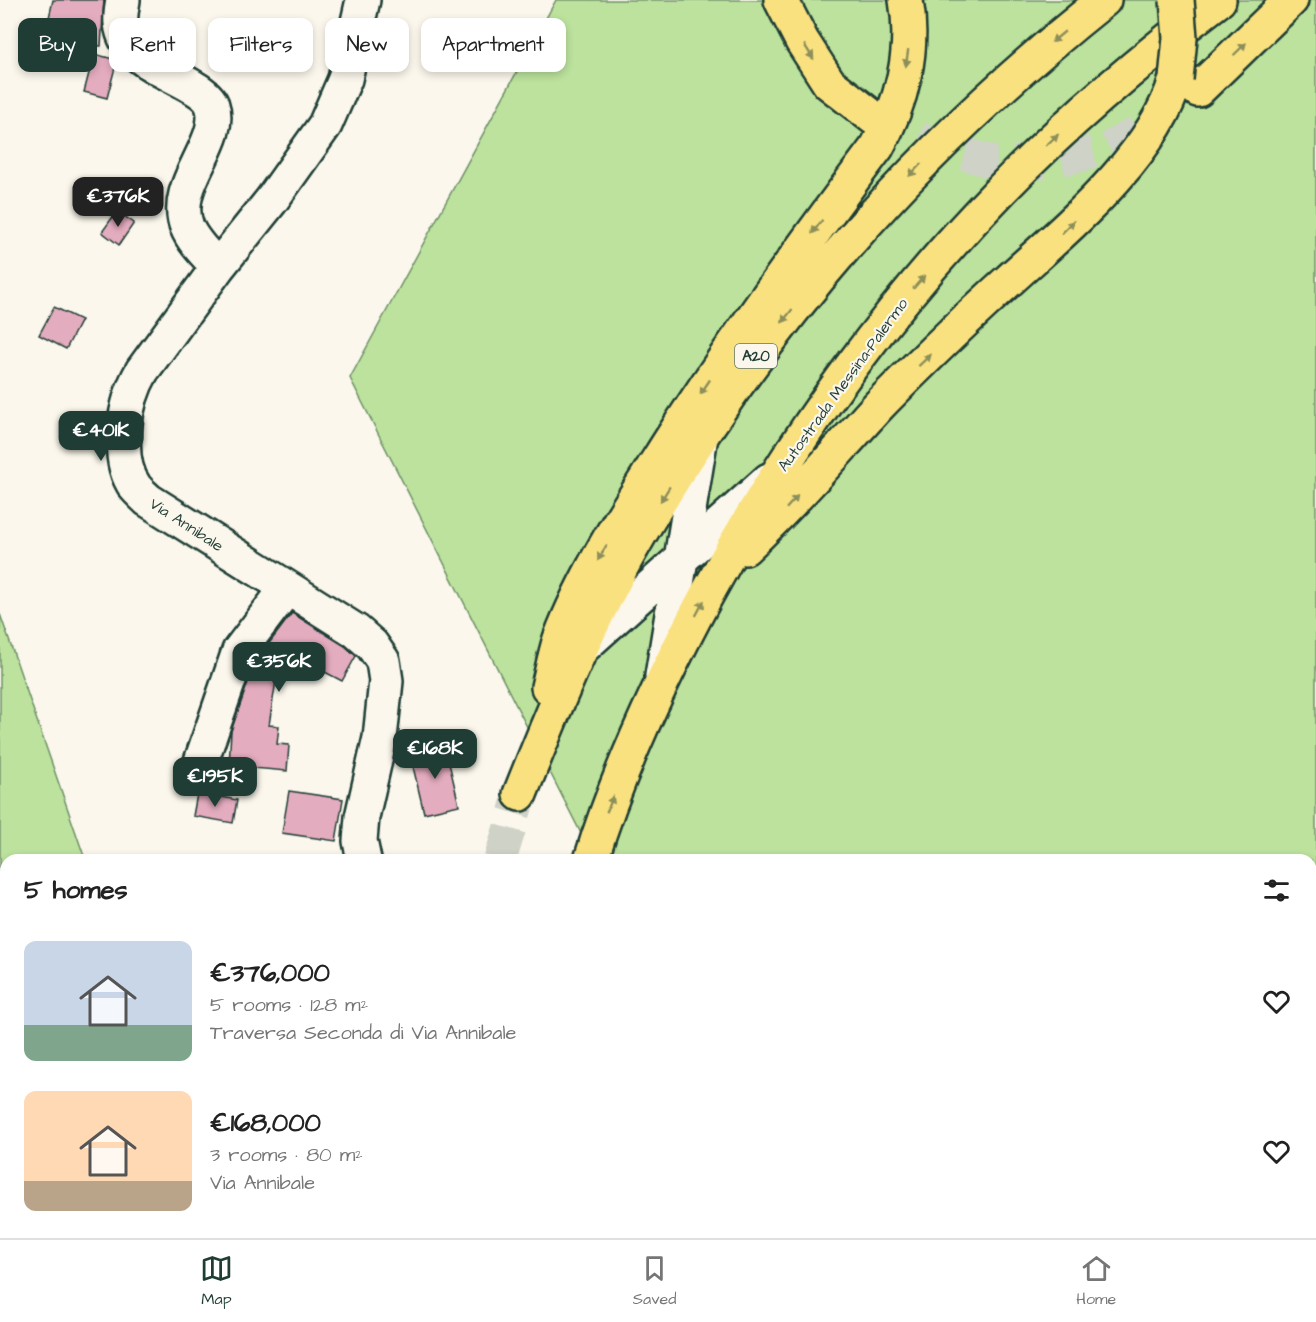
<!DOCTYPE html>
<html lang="en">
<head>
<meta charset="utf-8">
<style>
	body { margin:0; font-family:"Architects Daughter",sans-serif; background:#f6f6f6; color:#222; height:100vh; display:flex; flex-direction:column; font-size:22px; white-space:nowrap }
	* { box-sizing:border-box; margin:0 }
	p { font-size:20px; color:#767676 }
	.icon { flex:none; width:33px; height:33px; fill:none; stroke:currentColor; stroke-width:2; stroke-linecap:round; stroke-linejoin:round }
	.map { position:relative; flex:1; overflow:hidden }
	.drawer { position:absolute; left:0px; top:854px; width:1317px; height:386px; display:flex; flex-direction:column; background:#fff; border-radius:18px 18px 0 0; box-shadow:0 3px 9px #0003 }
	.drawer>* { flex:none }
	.guide { position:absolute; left:18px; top:18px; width:600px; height:54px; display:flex; gap:12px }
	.price { position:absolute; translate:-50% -51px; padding:0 14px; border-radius:12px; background:#1f3d34; color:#fff; font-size:20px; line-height:39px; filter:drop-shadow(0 2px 3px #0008) }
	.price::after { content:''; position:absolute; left:50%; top:36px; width:18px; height:14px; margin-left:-9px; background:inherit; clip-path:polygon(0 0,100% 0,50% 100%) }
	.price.selected { background:#222; color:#fff }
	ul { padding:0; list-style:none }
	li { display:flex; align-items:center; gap:18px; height:150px; padding:0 24px }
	li span { display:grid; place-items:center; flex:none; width:168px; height:120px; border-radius:12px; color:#555 }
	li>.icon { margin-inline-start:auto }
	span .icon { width:72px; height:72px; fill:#fffc; stroke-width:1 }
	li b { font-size:26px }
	h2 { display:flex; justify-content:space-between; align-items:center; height:72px; padding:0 24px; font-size:26px }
	.chip { padding:0 21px; border-radius:12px; background:#fff; box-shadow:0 3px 9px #0003; font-size:21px; line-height:54px }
	.chip.selected { background:#1f3d34; color:#fff }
	.dock { display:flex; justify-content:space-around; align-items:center; height:84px; border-top:2px solid #e0e0e0; background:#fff; font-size:16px; color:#767676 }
	.dock a { display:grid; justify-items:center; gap:3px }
	.dock .selected { color:#1f3d34 }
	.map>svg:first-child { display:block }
	.green { fill:#bce29d; stroke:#6e9068; stroke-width:1.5 }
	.building { fill:#e4acbf; stroke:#1f3d34; stroke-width:1.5 }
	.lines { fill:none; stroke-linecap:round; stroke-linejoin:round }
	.highway-tunnel { stroke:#cfd2c7; stroke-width:33; stroke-dasharray:33 16; stroke-linecap:butt }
	.minor-casing { stroke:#1f3d34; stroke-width:38 }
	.highway-casing { stroke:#1f3d34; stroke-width:38 }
	.minor { stroke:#fbf7ec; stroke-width:33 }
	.highway { stroke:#fae180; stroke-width:33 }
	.highway-bridge-casing { stroke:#1f3d34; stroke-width:38; stroke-linecap:butt }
	.highway-bridge { stroke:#fae180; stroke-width:33 }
	.oneway { fill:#8c8f5a }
	.labels { text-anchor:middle; stroke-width:4.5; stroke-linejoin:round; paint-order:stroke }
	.shield { fill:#fbf7ec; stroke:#61756b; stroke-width:1.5 }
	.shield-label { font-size:15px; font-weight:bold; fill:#1f3d34 }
	.street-label { font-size:16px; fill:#1f3d34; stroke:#fbf7ec }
</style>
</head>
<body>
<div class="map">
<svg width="1316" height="1238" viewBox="0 0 1316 1238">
	<rect width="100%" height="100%" fill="#fbf7ec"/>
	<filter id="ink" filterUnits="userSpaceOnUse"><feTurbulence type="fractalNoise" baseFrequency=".0167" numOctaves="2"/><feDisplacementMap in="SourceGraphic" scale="12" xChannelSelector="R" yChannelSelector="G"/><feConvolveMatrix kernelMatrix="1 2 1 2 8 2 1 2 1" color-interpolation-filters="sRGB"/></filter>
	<g filter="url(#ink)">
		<path class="green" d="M556,0H1316V1238H134L121,1233H1311V860L594,859L350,378Z
			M0,614L85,859L6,860V1164L0,1160Z"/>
		<path class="building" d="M53,0H104L101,46L43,44Z
			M94,54L117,60L107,98L84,92Z
			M117,211L134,223L119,245L102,232Z
			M54,307L81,320L66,349L39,335Z
			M292,613L345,646L356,656L342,681L281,649L269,725L279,726L277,744L289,745L287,771L229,766L231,731L255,662Z
			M445,746L459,805L424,813L410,754Z
			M289,791L343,799L336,841L282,833Z
			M202,793L237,800L233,823L193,816L197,794Z"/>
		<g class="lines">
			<path class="highway-tunnel" d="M874,118L930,143L988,161L1048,163L1107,149L1166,116
				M500,860L520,794
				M418,1238V1233
				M507,1238V1233"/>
			<defs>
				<path id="minor" d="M123,0C122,7 120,16 121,23C125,60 166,70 193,87C200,91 209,97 212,105C225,142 170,184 187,227C193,242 207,255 218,267
					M363,0L345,79L325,125L271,201L218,267L142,371C125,400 114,457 135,487C139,492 144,496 148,500L356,631L372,645L383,661L386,681L380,738L362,817L360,841L364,860
					M583,647L769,480
					M662,676L701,436
					M196,776L239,651L287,588
					M341,1233L362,1236L378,1233
					M605,1233L614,1238
					M1275,1233L1279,1238
					M856,1238L857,1233
					M960,1238L961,1233"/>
				<path id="highway" d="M781,0L802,41L829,83L874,118
					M1198,90L1291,0
					M745,548C780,515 813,479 845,443C858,429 871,413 885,399C924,360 965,320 1006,283C1064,230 1154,157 1176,79
					M548,687C552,671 555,654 560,639C585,573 630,504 668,444C733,342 804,244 877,147C902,103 915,51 906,0
					M520,794C555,706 592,616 640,534C764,323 912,153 1104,0
					M591,860C619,768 661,680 706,596C786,448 884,310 1002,189C1069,120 1143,58 1219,0"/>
			</defs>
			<use href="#minor" class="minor-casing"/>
			<use href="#highway" class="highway-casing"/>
			<use href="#minor" class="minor"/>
			<use href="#highway" class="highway"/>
			<defs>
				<path id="highway-bridge" d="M1176,79L1180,38L1177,0"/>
			</defs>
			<use href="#highway-bridge" class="highway-bridge-casing"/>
			<use href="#highway-bridge" class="highway-bridge"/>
		</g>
		<defs><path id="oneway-solid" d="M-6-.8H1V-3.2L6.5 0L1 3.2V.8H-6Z" transform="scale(1.5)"/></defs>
		<g class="oneway">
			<use href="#oneway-solid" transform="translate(1058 37) rotate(140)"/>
			<use href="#oneway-solid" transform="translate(1240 49) rotate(-44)"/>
			<use href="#oneway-solid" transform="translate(809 52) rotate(57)"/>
			<use href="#oneway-solid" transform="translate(907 58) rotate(98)"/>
			<use href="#oneway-solid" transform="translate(1052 140) rotate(-42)"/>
			<use href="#oneway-solid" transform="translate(915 170) rotate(134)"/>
			<use href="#oneway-solid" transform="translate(817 227) rotate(127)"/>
			<use href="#oneway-solid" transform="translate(1068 227) rotate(-45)"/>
			<use href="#oneway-solid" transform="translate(919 282) rotate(-49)"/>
			<use href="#oneway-solid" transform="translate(787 316) rotate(128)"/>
			<use href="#oneway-solid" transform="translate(925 360) rotate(-43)"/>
			<use href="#oneway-solid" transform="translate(705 387) rotate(124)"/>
			<use href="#oneway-solid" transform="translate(665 494) rotate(122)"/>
			<use href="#oneway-solid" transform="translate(792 502) rotate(-48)"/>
			<use href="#oneway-solid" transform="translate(602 553) rotate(120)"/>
			<use href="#oneway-solid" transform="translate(700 608) rotate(-62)"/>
			<use href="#oneway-solid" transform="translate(610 804) rotate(-67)"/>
		</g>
	</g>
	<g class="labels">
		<rect class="shield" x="735" y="344" width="42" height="24" rx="4.5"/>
		<g class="shield-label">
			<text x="756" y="361">A20</text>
		</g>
		<g class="street-label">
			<text transform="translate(842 384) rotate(-54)" y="6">Autostrada Messina-Palermo</text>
			<text transform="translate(187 524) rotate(33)" y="6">Via Annibale</text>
		</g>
	</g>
</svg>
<b class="price selected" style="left:118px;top:228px">€376K</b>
<b class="price" style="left:101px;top:462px">€401K</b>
<b class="price" style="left:279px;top:693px">€356K</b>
<b class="price" style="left:435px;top:780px">€168K</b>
<b class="price" style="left:215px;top:808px">€195K</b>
<div class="guide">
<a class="chip selected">Buy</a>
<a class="chip">Rent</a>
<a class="chip">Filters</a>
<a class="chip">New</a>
<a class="chip">Apartment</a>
</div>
<section class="drawer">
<h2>5 homes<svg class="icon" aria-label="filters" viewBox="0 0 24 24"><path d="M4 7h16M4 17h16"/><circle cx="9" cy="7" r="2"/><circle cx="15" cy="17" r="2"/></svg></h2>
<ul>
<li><span style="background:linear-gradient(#c9d6e8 70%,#7fa58c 0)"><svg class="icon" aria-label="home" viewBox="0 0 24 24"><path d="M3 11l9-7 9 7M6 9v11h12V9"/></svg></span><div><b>€376,000</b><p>5 rooms · 128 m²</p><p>Traversa Seconda di Via Annibale</p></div><svg class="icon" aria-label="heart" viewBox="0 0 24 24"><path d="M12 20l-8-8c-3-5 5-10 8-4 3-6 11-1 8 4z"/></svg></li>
<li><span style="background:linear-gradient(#ffd9b3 75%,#b9a48a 0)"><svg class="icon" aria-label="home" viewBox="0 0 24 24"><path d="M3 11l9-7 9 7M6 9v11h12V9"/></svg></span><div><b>€168,000</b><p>3 rooms · 80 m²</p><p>Via Annibale</p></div><svg class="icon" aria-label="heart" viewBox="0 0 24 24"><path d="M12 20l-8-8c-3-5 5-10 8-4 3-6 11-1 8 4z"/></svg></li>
</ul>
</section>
</div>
<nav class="dock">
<a class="selected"><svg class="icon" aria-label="map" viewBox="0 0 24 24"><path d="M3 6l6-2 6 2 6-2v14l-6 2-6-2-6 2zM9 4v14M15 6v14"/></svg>Map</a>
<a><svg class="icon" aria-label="saved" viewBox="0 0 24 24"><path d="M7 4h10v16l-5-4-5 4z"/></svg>Saved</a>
<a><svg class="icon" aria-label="home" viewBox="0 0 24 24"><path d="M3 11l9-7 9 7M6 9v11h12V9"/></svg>Home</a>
</nav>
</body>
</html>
